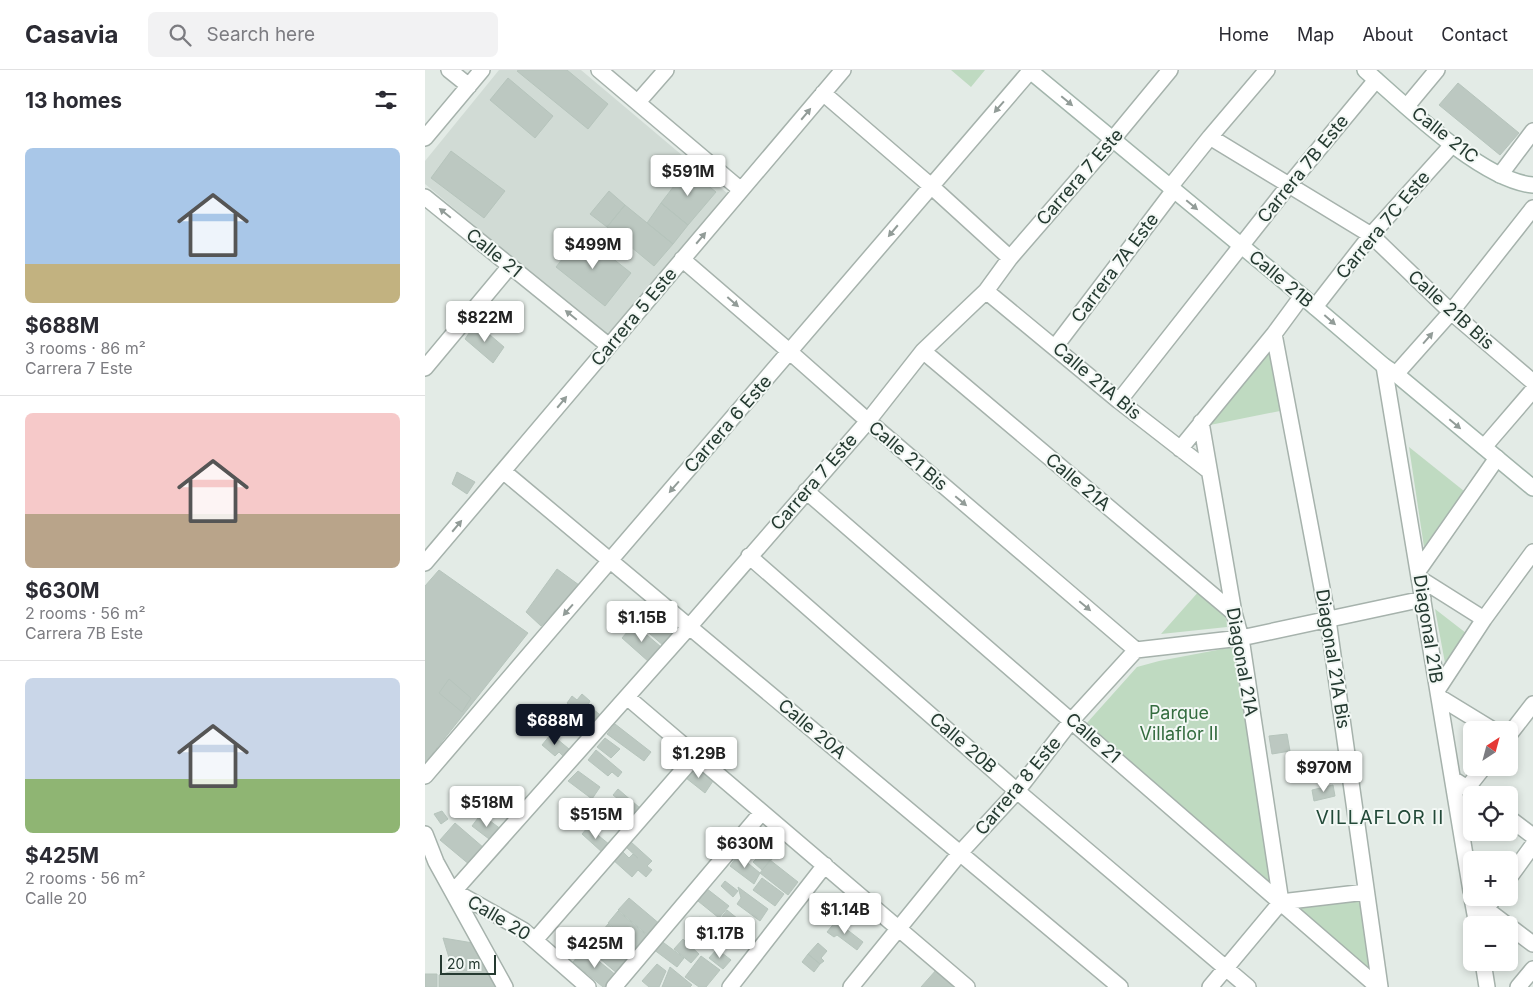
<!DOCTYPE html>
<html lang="en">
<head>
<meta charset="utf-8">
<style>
	body { margin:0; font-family:Inter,sans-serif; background:#f2f2f3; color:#2b2b33; height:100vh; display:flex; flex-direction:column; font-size:19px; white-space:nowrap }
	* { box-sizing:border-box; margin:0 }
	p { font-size:16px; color:#7c7c81 }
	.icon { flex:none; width:28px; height:28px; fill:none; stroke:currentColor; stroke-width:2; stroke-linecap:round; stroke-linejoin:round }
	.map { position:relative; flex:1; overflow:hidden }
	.drawer { display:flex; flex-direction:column; background:#fff; width:425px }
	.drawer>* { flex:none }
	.needle { width:32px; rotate:36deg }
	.fabs { position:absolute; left:1038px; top:651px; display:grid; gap:10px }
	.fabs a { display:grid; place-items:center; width:55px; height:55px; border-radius:8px; background:#fff; box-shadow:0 2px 8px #0003; font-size:25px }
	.scale { position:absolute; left:15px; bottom:12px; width:56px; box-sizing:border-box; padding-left:5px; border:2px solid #253a31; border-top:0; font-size:14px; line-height:18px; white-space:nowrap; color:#253a31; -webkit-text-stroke:4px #f3f8f5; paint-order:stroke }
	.price { position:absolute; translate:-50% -42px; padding:0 11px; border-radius:5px; background:#fff; color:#222; font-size:16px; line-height:32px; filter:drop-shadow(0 1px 2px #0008) }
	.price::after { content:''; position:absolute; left:50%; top:30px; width:15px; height:11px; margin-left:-8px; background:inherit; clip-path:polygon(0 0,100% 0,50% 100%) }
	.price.current { background:#111827; color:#fff }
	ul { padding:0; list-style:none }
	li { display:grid; align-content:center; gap:10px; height:265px; padding:0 25px }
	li+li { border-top:1px solid #e1e1e2 }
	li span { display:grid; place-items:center; height:155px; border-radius:8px; color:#555 }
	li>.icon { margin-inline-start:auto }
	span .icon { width:90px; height:90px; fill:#fffc; stroke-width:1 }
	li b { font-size:21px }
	h2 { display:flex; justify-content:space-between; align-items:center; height:60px; padding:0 25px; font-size:21px }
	header { display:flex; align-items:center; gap:30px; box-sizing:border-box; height:70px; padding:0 25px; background:#fff; border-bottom:1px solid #e1e1e2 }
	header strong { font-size:24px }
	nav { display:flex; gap:28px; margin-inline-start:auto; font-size:18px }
	.search { width:350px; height:45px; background:#f2f2f3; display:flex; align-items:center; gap:12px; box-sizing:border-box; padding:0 18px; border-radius:8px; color:#7c7c81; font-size:19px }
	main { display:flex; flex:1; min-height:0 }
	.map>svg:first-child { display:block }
	.built { fill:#d1dbd5 }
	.green { fill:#bfdac1 }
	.building { fill:#bcc8c1; stroke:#b6c4bc }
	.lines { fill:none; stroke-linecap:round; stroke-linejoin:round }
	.street-casing { stroke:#a6b2ac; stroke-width:18 }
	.secondary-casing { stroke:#a3b5ac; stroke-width:18 }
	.street { stroke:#fff; stroke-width:15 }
	.secondary { stroke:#fff; stroke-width:15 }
	.oneway { fill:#929c98 }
	.labels { text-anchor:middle; stroke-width:4; stroke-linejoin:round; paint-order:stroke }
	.street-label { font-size:18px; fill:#253a31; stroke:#f3f8f5 }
	.park-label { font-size:18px; fill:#346c3f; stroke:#f3f8f5 }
	.neighbourhood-label { font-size:19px; letter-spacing:1px; fill:#234a39; stroke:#f3f8f5 }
</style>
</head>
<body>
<header>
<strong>Casavia</strong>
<div class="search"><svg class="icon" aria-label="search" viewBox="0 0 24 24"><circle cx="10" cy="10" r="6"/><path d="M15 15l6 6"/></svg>Search here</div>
<nav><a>Home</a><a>Map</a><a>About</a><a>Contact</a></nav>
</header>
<main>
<section class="drawer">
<h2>13 homes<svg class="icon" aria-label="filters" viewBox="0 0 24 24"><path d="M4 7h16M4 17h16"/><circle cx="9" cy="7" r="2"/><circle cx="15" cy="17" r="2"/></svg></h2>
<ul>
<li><span style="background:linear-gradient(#a9c7e8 75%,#c2b280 0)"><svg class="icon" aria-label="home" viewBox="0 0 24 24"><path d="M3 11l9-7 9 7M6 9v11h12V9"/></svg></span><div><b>$688M</b><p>3 rooms · 86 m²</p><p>Carrera 7 Este</p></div></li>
<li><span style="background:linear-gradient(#f6c9c9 65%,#b9a48a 0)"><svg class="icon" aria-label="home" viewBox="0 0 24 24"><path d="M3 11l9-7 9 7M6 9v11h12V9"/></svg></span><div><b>$630M</b><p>2 rooms · 56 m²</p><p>Carrera 7B Este</p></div></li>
<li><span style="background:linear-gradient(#c9d6e8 65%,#8fb573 0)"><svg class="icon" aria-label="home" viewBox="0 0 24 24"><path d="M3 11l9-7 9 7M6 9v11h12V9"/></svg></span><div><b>$425M</b><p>2 rooms · 56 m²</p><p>Calle 20</p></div></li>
</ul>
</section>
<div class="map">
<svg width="1108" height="917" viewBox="0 0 1108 917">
	<rect width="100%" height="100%" fill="#e3ebe6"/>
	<path class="built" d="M74,0H156L302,123L183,268L0,114V91Z"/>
	<path class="green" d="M526,0H560L546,17Z
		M844,275L855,341L780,356Z
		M984,377L1039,421L999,477Z
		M775,520L801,544L802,557L736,564Z
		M1010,539L1041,563L1020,593Z
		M808,577L850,822L661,654L712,597L734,591Z
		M936,828L951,912L868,839Z"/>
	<path class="building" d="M94,0H142L183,34L163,59L92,1Z
		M83,8L128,46L110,68L65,30Z
		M1033,13L1094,63L1075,85L1014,35Z
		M26,81L80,121L59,148L6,108Z
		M262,99L291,122L263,155L236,133Z
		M184,121L200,135L182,157L165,144Z
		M236,133L263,155L248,174L222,153Z
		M200,135L248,174L229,196L182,157Z
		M157,164L206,203L180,236L131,197Z
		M51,253L79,277L68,293L40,269Z
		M32,402L50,412L42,424L27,414Z
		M132,499L154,515L116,556L101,542Z
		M14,500L103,563L0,693V516Z
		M226,532L256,556L239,576L210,551Z
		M209,554L236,577L224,592L197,568Z
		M24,609L46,628L37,642L14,623Z
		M157,624L165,631L163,635L179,648L174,654L160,643L158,646L142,633L147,626L152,630Z
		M148,638L167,653L158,665L140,651L136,656L128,649L133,642L141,648Z
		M190,654L226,682L219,691L182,664Z
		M126,664L144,679L138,686L134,682L130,686L117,675Z
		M862,664L865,681L847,684L844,666Z
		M180,668L195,679L186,688L172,677Z
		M171,680L197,702L193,707L187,702L183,706L163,690Z
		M269,695L288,711L280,723L261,708Z
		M153,701L175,717L167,729L143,711Z
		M908,715L910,726L889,731L887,720Z
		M193,719L215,738L203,753L190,742L198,733L188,725Z
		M17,741L23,749L16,754L9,744Z
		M56,744L77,760L68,772L47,756Z
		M30,753L59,778L45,795L15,770Z
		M163,757L185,775L178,783L157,764Z
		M206,772L227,791L222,796L227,800L221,807L213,800L207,807L187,789L196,780L204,788L208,784L213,788L201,777Z
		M341,779L349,787L337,800L328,792Z
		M313,785L335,803L329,814L305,796Z
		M345,790L373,812L363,825L335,803Z
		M337,808L359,824L350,836L328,820Z
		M300,811L313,821L308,827L296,816Z
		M277,815L304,836L294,848L268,827Z
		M313,817L343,839L335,851L312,834L316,828Z
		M204,828L236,855L225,867L193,840Z
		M302,840L329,862L322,871L296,848Z
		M193,841L225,868L215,880L183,853Z
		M274,847L287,857L292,849L303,857L289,874L267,857Z
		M411,851L438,872L432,880L412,865L409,867L402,862Z
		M183,854L213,879L204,890L174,865Z
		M171,864L203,892L193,904L161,877Z
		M18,868L48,873L70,917H14V905L28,901Z
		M258,869L274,884L266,893L249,879Z
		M235,870L259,888L252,897L228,879Z
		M393,873L402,881L396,888L399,891L395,894L383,884Z
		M159,879L192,906L182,917H178L148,892Z
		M292,879L306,890L298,899L284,888Z
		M383,884L395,894L389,902L377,892Z
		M276,886L295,900L281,917H274L260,907Z
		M232,894L241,901L234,917H224L217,911Z
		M245,897L267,915L265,917H237Z
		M512,899L532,917H496Z
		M0,904H12V917H0Z"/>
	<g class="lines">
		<defs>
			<path id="street" d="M24,0L44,16
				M174,0L316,120
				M398,23L506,116L585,188
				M213,32L241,0
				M982,36L1012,0
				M785,67L946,165L1026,242L1108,312
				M0,68L57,0
				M1075,105L1108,61
				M745,117L785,67L842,0
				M0,127L184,276
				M257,189L365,282L443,351L711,580
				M561,221L694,331L784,401
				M890,237L946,165L1027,75
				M849,264L903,550L955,917
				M630,277L749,120
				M498,281L809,543
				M959,296L1046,821
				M0,298L85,196
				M971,304L1026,242L1108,138
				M694,331L864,115L951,10
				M776,352L809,543L816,568L856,832
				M1059,377L1108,320
				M755,379L849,264L877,226
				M78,401L695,917
				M381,421L953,917
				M324,486L592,721L823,917
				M0,493L418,0
				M993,501L1072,388
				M994,508L1059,549
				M1013,619L1059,549L1108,482
				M202,627L542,917
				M1014,627L1068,660
				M1084,665L1108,634
				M0,706L606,0
				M1028,709L1053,725
				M1043,717L1058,698
				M1084,748L1108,766
				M0,764L11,792L80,917
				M1084,808L1108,775
				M1047,828L1052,855
				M856,832L941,822
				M1061,839L1082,855
				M1051,848L1061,839L1069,828
				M1084,856L1108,874
				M110,870L271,685
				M1058,892L1062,917
				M163,917L98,860L29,821L264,557L443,351L498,281L561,221L585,188L688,69L745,0
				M189,917L337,742
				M305,917L400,795
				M426,917L535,783L592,721L647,650L711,580L816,568L998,529
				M785,917L856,832
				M1093,917L1108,899"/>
			<path id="secondary" d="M604,0L877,226L959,296L971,304L1108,418
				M940,0C979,34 1057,111 1108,115"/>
		</defs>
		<use href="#street" class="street-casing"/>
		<use href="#secondary" class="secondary-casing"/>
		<use href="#street" class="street"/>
		<use href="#secondary" class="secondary"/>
	</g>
	<defs><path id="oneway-solid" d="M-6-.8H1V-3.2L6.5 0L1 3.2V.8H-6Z" transform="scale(1.25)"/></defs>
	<g class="oneway">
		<use href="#oneway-solid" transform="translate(642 31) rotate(40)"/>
		<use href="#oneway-solid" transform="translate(574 37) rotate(131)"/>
		<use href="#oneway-solid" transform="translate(381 44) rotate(-50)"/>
		<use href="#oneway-solid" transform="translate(767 135) rotate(40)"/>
		<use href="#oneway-solid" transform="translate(20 143) rotate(-141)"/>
		<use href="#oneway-solid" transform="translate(468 161) rotate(130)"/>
		<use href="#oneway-solid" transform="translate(276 168) rotate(-50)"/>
		<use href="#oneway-solid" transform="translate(308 232) rotate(41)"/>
		<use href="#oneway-solid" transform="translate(146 245) rotate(-141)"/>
		<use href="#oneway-solid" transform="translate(905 250) rotate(41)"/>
		<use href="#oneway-solid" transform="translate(1003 268) rotate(-49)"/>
		<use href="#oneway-solid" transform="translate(137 332) rotate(-50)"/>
		<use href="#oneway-solid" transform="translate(1030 354) rotate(40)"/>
		<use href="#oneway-solid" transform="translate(249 417) rotate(131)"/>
		<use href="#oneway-solid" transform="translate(536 431) rotate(40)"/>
		<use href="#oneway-solid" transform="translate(32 456) rotate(-50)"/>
		<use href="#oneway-solid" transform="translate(660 536) rotate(40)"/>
		<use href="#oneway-solid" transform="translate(143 540) rotate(131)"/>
	</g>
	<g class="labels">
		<g class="street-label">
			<text transform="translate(1020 65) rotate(38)" y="6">Calle 21C</text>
			<text transform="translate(878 99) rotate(-51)" y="6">Carrera 7B Este</text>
			<text transform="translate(655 107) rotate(-49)" y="6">Carrera 7 Este</text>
			<text transform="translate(958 155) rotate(-50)" y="6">Carrera 7C Este</text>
			<text transform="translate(69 183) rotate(39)" y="6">Calle 21</text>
			<text transform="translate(690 198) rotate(-53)" y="6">Carrera 7A Este</text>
			<text transform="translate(856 209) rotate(40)" y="6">Calle 21B</text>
			<text transform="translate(1026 240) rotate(42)" y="6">Calle 21B Bis</text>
			<text transform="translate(209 247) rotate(-50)" y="6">Carrera 5 Este</text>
			<text transform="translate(672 311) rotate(40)" y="6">Calle 21A Bis</text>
			<text transform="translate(303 354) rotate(-49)" y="6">Carrera 6 Este</text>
			<text transform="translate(483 386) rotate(40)" y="6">Calle 21 Bis</text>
			<text transform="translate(389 412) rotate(-49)" y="6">Carrera 7 Este</text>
			<text transform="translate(653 412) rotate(40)" y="6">Calle 21A</text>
			<text transform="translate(1003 559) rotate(81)" y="6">Diagonal 21B</text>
			<text transform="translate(908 589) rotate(81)" y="6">Diagonal 21A Bis</text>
			<text transform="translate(817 592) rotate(80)" y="6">Diagonal 21A</text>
			<text transform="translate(387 659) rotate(40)" y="6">Calle 20A</text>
			<text transform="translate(668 668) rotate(41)" y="6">Calle 21</text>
			<text transform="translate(538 673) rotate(41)" y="6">Calle 20B</text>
			<text transform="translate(593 716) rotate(-50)" y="6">Carrera 8 Este</text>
			<text transform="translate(74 848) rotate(31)" y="6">Calle 20</text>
		</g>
		<g class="park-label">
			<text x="754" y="649">Parque<tspan x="754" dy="21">Villaflor II</tspan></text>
		</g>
		<g class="neighbourhood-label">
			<text x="955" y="754">VILLAFLOR II</text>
		</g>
	</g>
</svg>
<div class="fabs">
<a><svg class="needle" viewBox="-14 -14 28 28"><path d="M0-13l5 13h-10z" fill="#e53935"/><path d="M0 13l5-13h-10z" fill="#7c7c81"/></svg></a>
<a><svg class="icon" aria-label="locate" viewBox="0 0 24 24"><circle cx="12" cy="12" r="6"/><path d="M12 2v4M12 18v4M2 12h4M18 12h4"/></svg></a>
<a>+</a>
<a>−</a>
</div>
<div class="scale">20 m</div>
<b class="price" style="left:263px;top:127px">$591M</b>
<b class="price" style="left:168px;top:200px">$499M</b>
<b class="price" style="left:60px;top:273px">$822M</b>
<b class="price" style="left:217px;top:573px">$1.15B</b>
<b class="price current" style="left:130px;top:676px">$688M</b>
<b class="price" style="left:274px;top:709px">$1.29B</b>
<b class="price" style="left:899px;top:723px">$970M</b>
<b class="price" style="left:62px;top:758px">$518M</b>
<b class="price" style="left:171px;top:770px">$515M</b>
<b class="price" style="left:320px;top:799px">$630M</b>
<b class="price" style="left:420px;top:865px">$1.14B</b>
<b class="price" style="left:295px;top:889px">$1.17B</b>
<b class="price" style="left:170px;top:899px">$425M</b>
</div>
</main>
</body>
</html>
